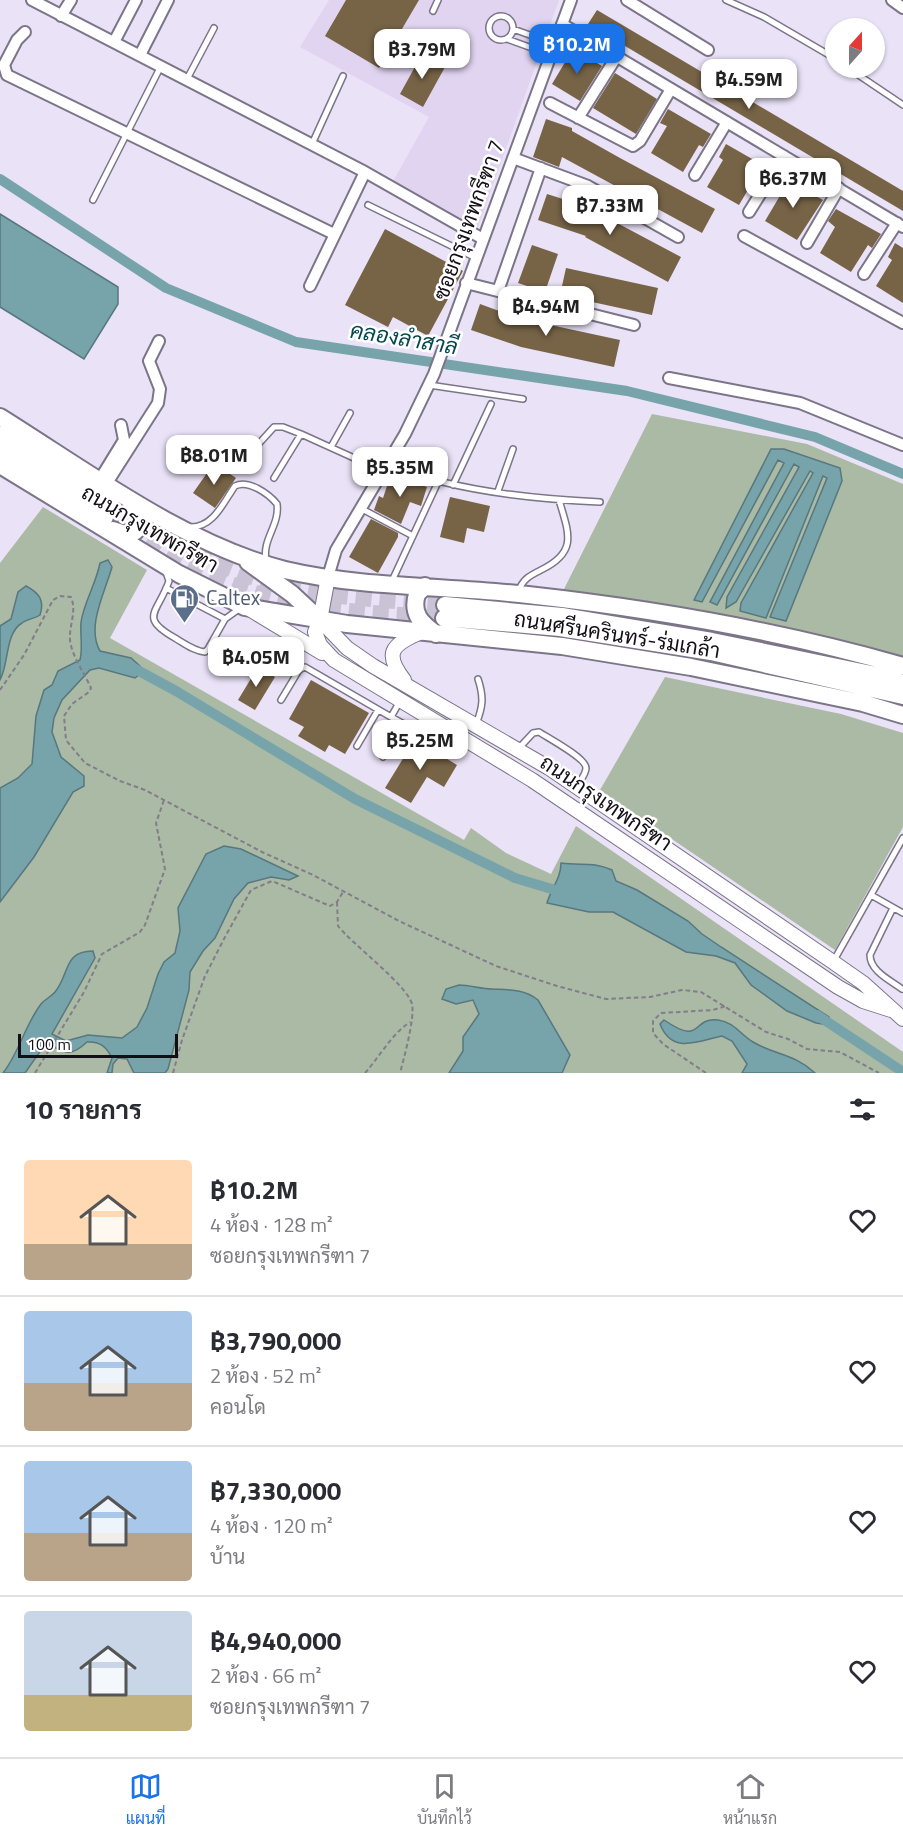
<!DOCTYPE html>
<html lang="th">
<head>
<meta charset="utf-8">
<style>
	body { margin:0; font-family:"Titillium Web",Sarabun,sans-serif; background:#f2f2f3; color:#2b2b33; height:100vh; display:flex; flex-direction:column; font-size:22px; white-space:nowrap }
	* { box-sizing:border-box; margin:0 }
	p { font-size:20px; color:#7c7c81 }
	.icon { flex:none; width:33px; height:33px; fill:none; stroke:currentColor; stroke-width:2; stroke-linecap:round; stroke-linejoin:round }
	.map { position:relative; height:1073px; overflow:hidden }
	.sheet { display:flex; flex-direction:column; background:#fff; flex:1 }
	.sheet>* { flex:none }
	.needle { width:39px; rotate:21deg }
	.buttons { position:absolute; left:825px; top:18px; display:grid; gap:12px }
	.buttons a { display:grid; place-items:center; width:60px; height:60px; border-radius:50%; background:#fff; box-shadow:0 2px 4px #0004; font-size:30px }
	.scale { position:absolute; left:18px; bottom:15px; width:160px; box-sizing:border-box; padding-left:6px; border:3px solid #120f16; border-top:0; font-size:16px; line-height:21px; white-space:nowrap; color:#120f16; -webkit-text-stroke:4px #fff; paint-order:stroke }
	.price { position:absolute; translate:-50% -51px; padding:0 14px; border-radius:12px; background:#fff; color:#222; font-size:20px; line-height:39px; filter:drop-shadow(0 2px 3px #0008) }
	.price::after { content:''; position:absolute; left:50%; top:36px; width:18px; height:14px; margin-left:-9px; background:inherit; clip-path:polygon(0 0,100% 0,50% 100%) }
	.price.current { background:#1a73e8; color:#fff }
	ul { padding:0; list-style:none }
	li { display:flex; align-items:center; gap:18px; height:150px; padding:0 24px }
	li+li { border-top:2px solid #e1e1e2 }
	li span { display:grid; place-items:center; flex:none; width:168px; height:120px; border-radius:6px; color:#555 }
	li>.icon { margin-inline-start:auto }
	span .icon { width:72px; height:72px; fill:#fffc; stroke-width:1 }
	li b { font-size:26px }
	h2 { display:flex; justify-content:space-between; align-items:center; height:72px; padding:0 24px; font-size:26px }
	.dock { display:flex; justify-content:space-around; align-items:center; height:84px; border-top:2px solid #e1e1e2; background:#fff; font-size:16px; color:#7c7c81 }
	.dock a { display:grid; justify-items:center; gap:3px }
	.dock .current { color:#1a73e8 }
	.map>svg:first-child { display:block }
	.built { fill:#e0d4f0 }
	.green { fill:#aabaa4 }
	.water { fill:#76a4aa; stroke:#58777e; stroke-width:1.5 }
	.lines { fill:none; stroke-linecap:round; stroke-linejoin:round }
	.canal { stroke:#76a4aa; stroke-width:10 }
	.building { fill:#776447 }
	.primary-tunnel { stroke:#cac2d5; stroke-width:16; stroke-dasharray:16 8; stroke-linecap:butt }
	.service-casing { stroke:#7c7487; stroke-width:8 }
	.minor-casing { stroke:#7c7487; stroke-width:14 }
	.secondary-casing { stroke:#7c7487; stroke-width:16 }
	.primary-casing { stroke:#7c7487; stroke-width:20 }
	.path { stroke:#827c8b; stroke-width:2; stroke-dasharray:4.5 3; stroke-linecap:butt }
	.service { stroke:#fff; stroke-width:5 }
	.minor { stroke:#fff; stroke-width:10 }
	.secondary { stroke:#fff; stroke-width:14 }
	.primary { stroke:#fff; stroke-width:16 }
	.labels { text-anchor:middle; stroke-width:5; stroke-linejoin:round; paint-order:stroke }
	.street-label { font-size:21px; fill:#120f16; stroke:#fff }
	.service-label { font-size:21px; fill:#4e5e75; stroke:#fff; text-anchor:start }
	.water-label { font-size:22px; font-style:italic; fill:#00474f; stroke:#fff }
</style>
</head>
<body>
<div class="map">
<svg width="903" height="1073" viewBox="0 0 903 1073">
	<rect width="100%" height="100%" fill="#eae2f7"/>
	<path class="built" d="M329,0H559L478,227L391,185L429,117L300,47Z"/>
	<path class="green" d="M652,414L807,444L903,484V657L801,632L563,591Z
		M43,507L147,570L110,638L464,840L471,828L506,853L551,874L576,826L903,1052V1073H0V563Z
		M665,677L841,714L903,733V827L835,950L600,790Z"/>
	<path class="water" d="M0,214L118,287V304L84,359L0,307Z
		M771,449H784L840,468L842,481L786,621L770,617L827,478L823,476L766,618L740,611L741,603L813,473L810,471L736,602L726,608L727,597L799,467L794,464L717,605L710,602L784,463L778,460L702,602L694,600Z
		M108,560L112,567C105,592 86,627 100,651L131,658L140,666V674L135,678L99,668L90,670L62,700L54,718L52,732L61,757L84,776V786L73,792L34,857L0,902V788L18,778L32,764L36,716L44,690L52,685L58,671L80,660C83,648 80,635 81,622C84,602 96,584 100,563Z
		M26,586C39,593 45,600 40,615C34,619 27,619 22,623C5,633 9,664 0,680V626L11,619L18,592Z
		M224,846L241,849L298,876L289,880L271,877L248,883L234,899L215,938L203,951L190,972L189,990L168,1069L165,1073H134L127,1059L118,1058L113,1064L112,1073H107L112,1058C106,1046 99,1041 87,1042C70,1058 65,1053 46,1043L25,1073H3C19,1053 25,1025 41,1004C45,999 51,997 55,992C70,974 63,951 93,951L95,958L52,1034L66,1041L88,1035L122,1038L137,1027L147,1008L158,974L164,962L175,953L180,931L178,908L206,854Z
		M561,863C582,866 592,861 612,870L616,881L637,890L688,921L702,934L721,947L829,1017L830,1025L816,1023L787,1011L751,985L735,963L716,956L686,952L613,912H589L547,903C551,888 561,879 561,863Z
		M459,985C470,985 481,989 492,989C510,990 524,989 538,1000L570,1055L562,1073H449L463,1051V1037L479,1014L473,1000L456,1004L442,999L446,989Z
		M664,1020C704,1047 690,1017 718,1020C734,1022 740,1034 753,1042C775,1055 795,1054 815,1073H742L747,1064L732,1041L722,1036C698,1041 672,1055 660,1024Z"/>
	<g class="lines">
		<path class="canal" d="M0,179L166,288L296,342L627,391L815,437L903,474
			M128,665L176,691L355,799L515,878L565,893
			M817,1015L903,1072"/>
	</g>
	<path class="building" d="M346,0H419L379,68L325,36Z
		M597,10L903,191V211L588,24Z
		M573,49L602,66L580,101L552,84Z
		M422,54L445,67L423,107L400,94Z
		M615,73L657,99L636,134L593,108Z
		M668,109L711,134L703,147L699,145L683,172L651,153L667,126L660,123Z
		M546,119L572,128V131L620,158L715,209L702,233L562,157L559,167L533,157Z
		M726,144L768,168L760,181L755,178L739,205L707,187L723,160L719,157Z
		M784,178L823,200L797,240L765,221L781,194L777,192Z
		M547,194L585,206L681,257L668,282L585,237L586,236L538,220Z
		M836,209L881,234L872,248L868,245L851,272L820,253L835,227L828,221Z
		M385,229L463,271L428,336L393,317L388,327L345,305Z
		M895,243L903,248V303L876,286L892,260L888,257Z
		M532,245L558,254L545,292L518,283Z
		M566,268L658,288L652,315L560,295Z
		M480,304L518,318L620,340L614,367L521,347L471,330Z
		M214,463L236,478L215,508L193,493Z
		M391,474L427,487L421,506L410,502L401,524L374,510L379,496L383,498Z
		M450,497L490,506L484,532L467,528L464,543L440,537Z
		M371,519L398,533V537L378,573L349,557Z
		M258,667L275,677L255,710L238,700Z
		M311,680L369,713L345,754L329,745L325,752L298,736L304,727L289,719Z
		M415,739L457,765L444,787L427,777L411,803L385,788Z"/>
	<g class="lines">
		<path class="primary-tunnel" d="M111,506C155,531 198,558 246,575C309,598 379,599 445,605
			M105,517C150,542 195,572 244,589C307,612 378,613 444,618"/>
		<defs>
			<path id="service" d="M726,0L764,17L836,59
				M433,11L438,0
				M489 28a12 12 0 1 1 24 0a12 12 0 1 1-24 0Z
				M513,29L555,44
				M507,39L551,55
				M848,68L903,105
				M187,79L214,28
				M312,144L343,76
				M93,200L161,66
				M368,205L476,258
				M429,385L523,399
				M331,447L350,413
				M253,450L274,427H283L301,434
				M388,464C450,491 533,499 600,502
				M274,478L301,434L354,458L380,475
				M453,485L491,404
				M498,491L513,449
				M362,509L413,536
				M190,527C213,528 223,503 235,486C248,479 269,494 277,504C280,525 262,539 266,560
				M166,572L169,581C158,613 138,617 175,638C185,644 194,651 205,652L208,649L225,619L239,609
				M391,583L438,482
				M166,588L225,619
				M518,592C523,579 529,576 541,570C578,552 569,534 559,500
				M281,700L299,670L305,667L391,717L400,701
				M391,717L452,750
				M476,724C483,707 484,697 478,679
				M357,746L378,710
				M519,748L533,733L539,732C548,738 586,758 586,768C586,774 580,781 577,786
				M383,757L403,724
				M871,895L903,913
				M893,908L870,955C870,971 890,980 902,989
				M833,962L903,838"/>
			<path id="minor" d="M32,0L365,172L483,239
				M627,0L708,50
				M892,0L903,8
				M61,16L71,0
				M562,24L903,227
				M25,32L17,40L4,65L7,75L334,234
				M114,42L136,0
				M140,55L168,0
				M550,103L633,146L640,141L671,89
				M578,118L617,56
				M513,158L588,186L678,237
				M695,175L727,122
				M749,212L784,156
				M744,236L903,323
				M807,243L839,188
				M864,274L897,223
				M466,283L634,325
				M310,286L365,172
				M498,291L541,168
				M669,378L800,403L903,445
				M100,479L124,440L121,425
				M107,483L158,403L160,389L149,361L159,341
				M328,577L336,550L405,434L434,374L571,0"/>
			<path id="secondary" d="M328,577L320,620L315,632L320,645L334,660L532,780L838,987L863,1001L891,1010
				M251,610L322,653
				M320,620L347,648L373,666L549,768L833,962L863,983L903,1019
				M404,680C384,654 391,645 419,633"/>
			<path id="primary" d="M0,417C88,472 184,544 285,570C361,588 450,586 528,595C654,609 781,631 903,666
				M0,435L111,506
				M0,452L105,517
				M0,465L179,574L245,607L347,624L562,646L691,667L863,703L903,715
				M113,530L128,535C138,532 143,524 142,513L130,501
				M248,562L292,594L320,620
				M425,586L417,594C411,614 421,623 436,634
				M445,605L562,616L712,641L881,676L903,683
				M444,618L560,628L711,652L903,696"/>
		</defs>
		<use href="#service" class="service-casing"/>
		<use href="#minor" class="minor-casing"/>
		<use href="#secondary" class="secondary-casing"/>
		<use href="#primary" class="primary-casing"/>
		<path class="path" d="M0,690L24,655L53,600L60,596L71,597C77,612 69,625 70,640C72,657 84,672 91,688L89,692L72,704L64,716L66,740L85,763L120,781L145,790L262,852L313,875L399,921L496,966L557,986L606,999L650,997L682,990L701,992L766,1032L788,1039L807,1049L840,1052L879,1073
			M337,902L338,926C352,944 407,985 412,1004C415,1018 404,1058 400,1073
			M35,1073L84,992L102,954L140,932L145,925L165,869L156,823L164,800
			M173,1073L182,1040L205,976L225,937L251,890L272,881L330,906L337,902L343,892
			M365,1073C380,1056 391,1035 410,1022
			M706,1073L663,1044L653,1033V1021L661,1013L713,1010L726,1006"/>
		<use href="#service" class="service"/>
		<use href="#minor" class="minor"/>
		<use href="#secondary" class="secondary"/>
		<use href="#primary" class="primary"/>
	</g>
	<defs>
		<symbol id="fuel-pin" viewBox="-11 -11 22 30"><path d="M0 17L-7.5 6A9.5 9.5 0 1 1 7.5 6Z" fill="#5c6f8a" stroke="#fff"/><path d="M-5.5-6h7V0h2V4h1.3V-2.5L3-4.5l.8-.8L6-3V5H2.5V1h-1V6h-7ZM-4.2-4.7v3.2H.2V-4.7Z" fill="#fff"/></symbol>
	</defs>
	<g fill-rule="evenodd">
		<use href="#fuel-pin" x="168" y="582" width="33" height="45"/>
	</g>
	<g class="labels">
		<g class="street-label">
			<text transform="translate(469 220) rotate(-70)" y="7">ซอยกรุงเทพกรีฑา 7</text>
			<text transform="translate(150 529) rotate(30)" y="7">ถนนกรุงเทพกรีฑา</text>
			<text transform="translate(617 635) rotate(9)" y="7">ถนนศรีนครินทร์-ร่มเกล้า</text>
			<text transform="translate(606 803) rotate(34)" y="7">ถนนกรุงเทพกรีฑา</text>
		</g>
		<g class="service-label">
			<text x="206" y="605">Caltex</text>
		</g>
		<g class="water-label">
			<text transform="translate(404 338) rotate(9)" y="8">คลองลำสาลี</text>
		</g>
	</g>
</svg>
<div class="buttons">
<a><svg class="needle" viewBox="-14 -14 28 28"><path d="M0-13l5 13h-10z" fill="#e53935"/><path d="M0 13l5-13h-10z" fill="#7c7c81"/></svg></a>
</div>
<div class="scale">100 m</div>
<b class="price current" style="left:577px;top:75px">฿10.2M</b>
<b class="price" style="left:422px;top:80px">฿3.79M</b>
<b class="price" style="left:749px;top:110px">฿4.59M</b>
<b class="price" style="left:793px;top:209px">฿6.37M</b>
<b class="price" style="left:610px;top:236px">฿7.33M</b>
<b class="price" style="left:546px;top:337px">฿4.94M</b>
<b class="price" style="left:214px;top:486px">฿8.01M</b>
<b class="price" style="left:400px;top:498px">฿5.35M</b>
<b class="price" style="left:256px;top:688px">฿4.05M</b>
<b class="price" style="left:420px;top:771px">฿5.25M</b>
</div>
<section class="sheet">
<h2>10 รายการ<svg class="icon" aria-label="filters" viewBox="0 0 24 24"><path d="M4 7h16M4 17h16"/><circle cx="9" cy="7" r="2"/><circle cx="15" cy="17" r="2"/></svg></h2>
<ul>
<li><span style="background:linear-gradient(#ffd9b3 70%,#b9a48a 0)"><svg class="icon" aria-label="home" viewBox="0 0 24 24"><path d="M3 11l9-7 9 7M6 9v11h12V9"/></svg></span><div><b>฿10.2M</b><p>4 ห้อง · 128 m²</p><p>ซอยกรุงเทพกรีฑา 7</p></div><svg class="icon" aria-label="heart" viewBox="0 0 24 24"><path d="M12 20l-8-8c-3-5 5-10 8-4 3-6 11-1 8 4z"/></svg></li>
<li><span style="background:linear-gradient(#a9c7e8 60%,#b9a48a 0)"><svg class="icon" aria-label="home" viewBox="0 0 24 24"><path d="M3 11l9-7 9 7M6 9v11h12V9"/></svg></span><div><b>฿3,790,000</b><p>2 ห้อง · 52 m²</p><p>คอนโด</p></div><svg class="icon" aria-label="heart" viewBox="0 0 24 24"><path d="M12 20l-8-8c-3-5 5-10 8-4 3-6 11-1 8 4z"/></svg></li>
<li><span style="background:linear-gradient(#a9c7e8 60%,#b9a48a 0)"><svg class="icon" aria-label="home" viewBox="0 0 24 24"><path d="M3 11l9-7 9 7M6 9v11h12V9"/></svg></span><div><b>฿7,330,000</b><p>4 ห้อง · 120 m²</p><p>บ้าน</p></div><svg class="icon" aria-label="heart" viewBox="0 0 24 24"><path d="M12 20l-8-8c-3-5 5-10 8-4 3-6 11-1 8 4z"/></svg></li>
<li><span style="background:linear-gradient(#c9d6e8 70%,#c2b280 0)"><svg class="icon" aria-label="home" viewBox="0 0 24 24"><path d="M3 11l9-7 9 7M6 9v11h12V9"/></svg></span><div><b>฿4,940,000</b><p>2 ห้อง · 66 m²</p><p>ซอยกรุงเทพกรีฑา 7</p></div><svg class="icon" aria-label="heart" viewBox="0 0 24 24"><path d="M12 20l-8-8c-3-5 5-10 8-4 3-6 11-1 8 4z"/></svg></li>
</ul>
</section>
<nav class="dock">
<a class="current"><svg class="icon" aria-label="map" viewBox="0 0 24 24"><path d="M3 6l6-2 6 2 6-2v14l-6 2-6-2-6 2zM9 4v14M15 6v14"/></svg>แผนที่</a>
<a><svg class="icon" aria-label="saved" viewBox="0 0 24 24"><path d="M7 4h10v16l-5-4-5 4z"/></svg>บันทึกไว้</a>
<a><svg class="icon" aria-label="home" viewBox="0 0 24 24"><path d="M3 11l9-7 9 7M6 9v11h12V9"/></svg>หน้าแรก</a>
</nav>
</body>
</html>
